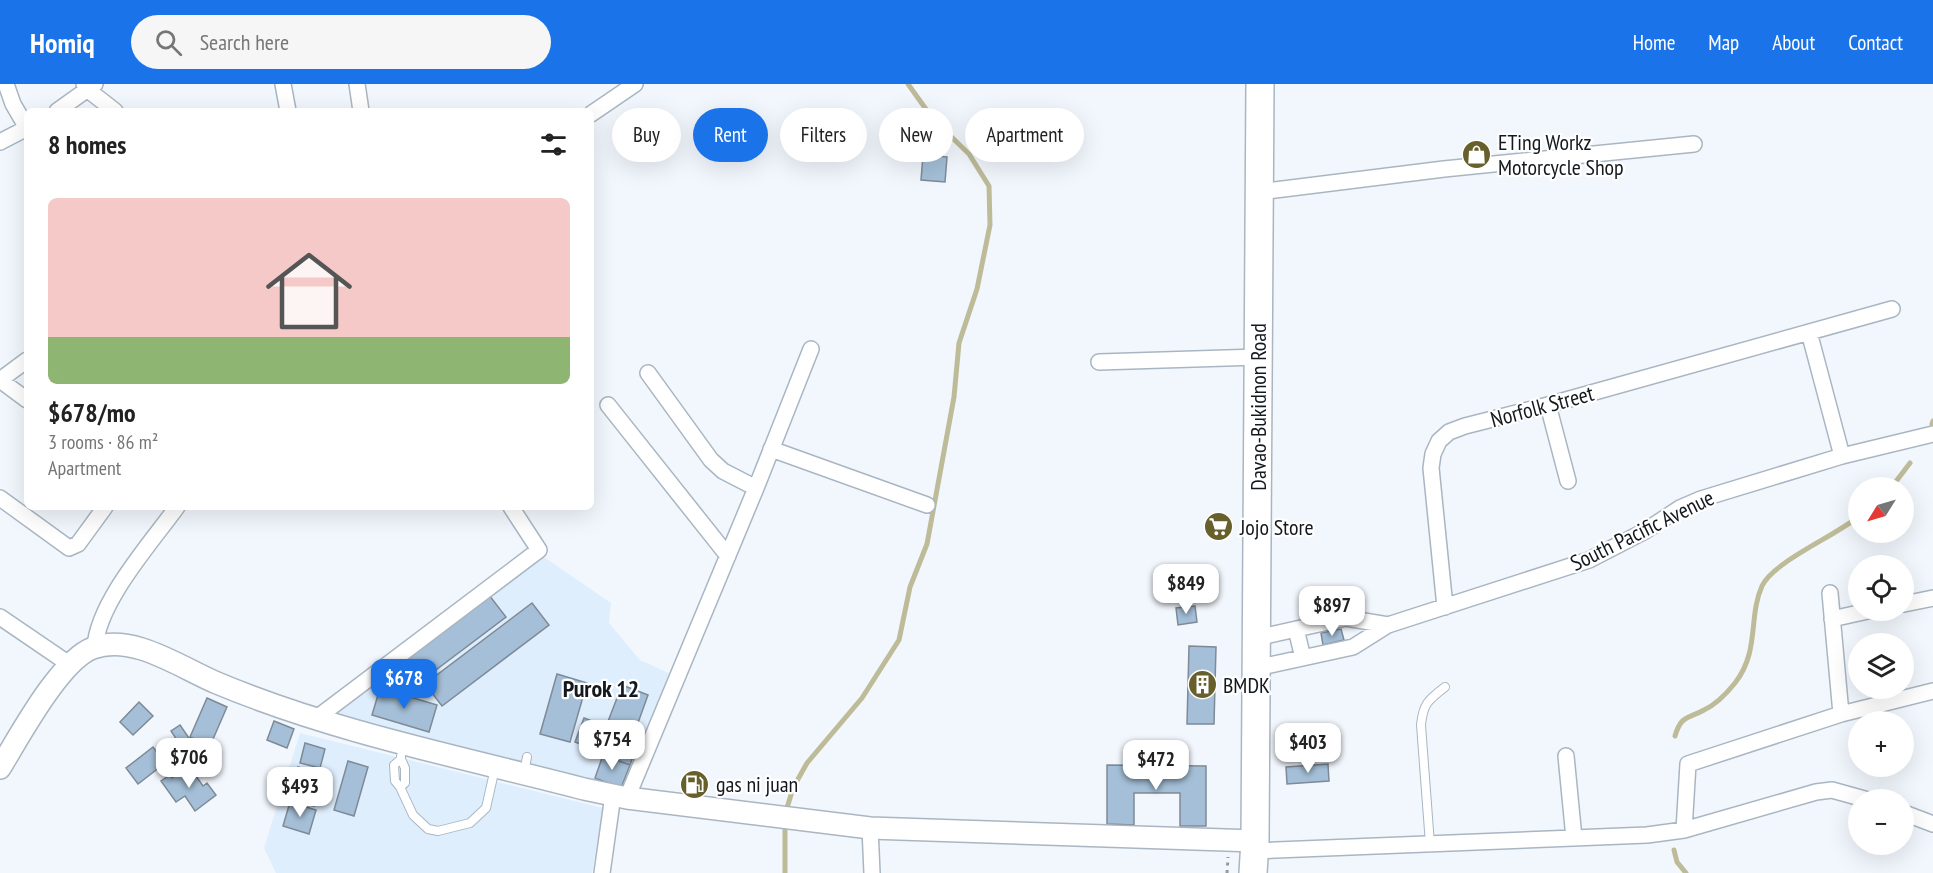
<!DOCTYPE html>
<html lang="en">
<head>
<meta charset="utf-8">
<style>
	body { margin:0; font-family:"PT Sans Narrow",sans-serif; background:#f6f6f6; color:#222; height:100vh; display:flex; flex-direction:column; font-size:22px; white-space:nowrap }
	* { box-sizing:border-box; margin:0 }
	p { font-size:20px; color:#767676 }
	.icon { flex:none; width:33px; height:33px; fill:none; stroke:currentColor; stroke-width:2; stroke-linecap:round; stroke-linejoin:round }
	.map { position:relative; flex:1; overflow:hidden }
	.side { position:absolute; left:24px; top:24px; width:570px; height:402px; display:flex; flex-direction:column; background:#fff; border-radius:9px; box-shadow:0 6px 24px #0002 }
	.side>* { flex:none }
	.guide { position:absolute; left:612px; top:24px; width:570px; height:54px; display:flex; gap:12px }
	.needle { width:39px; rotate:233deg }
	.controls { position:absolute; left:1848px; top:393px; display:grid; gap:12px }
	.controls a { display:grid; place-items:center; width:66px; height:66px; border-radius:50%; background:#fff; box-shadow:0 6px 24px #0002; font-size:30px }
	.price { position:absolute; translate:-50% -51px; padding:0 14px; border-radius:12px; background:#fff; color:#222; font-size:20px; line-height:39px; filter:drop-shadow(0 2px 3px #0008) }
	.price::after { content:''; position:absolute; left:50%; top:36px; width:18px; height:14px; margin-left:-9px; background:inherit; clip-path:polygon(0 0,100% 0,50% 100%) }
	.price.current { background:#1a73e8; color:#fff }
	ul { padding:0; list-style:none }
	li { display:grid; align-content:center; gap:12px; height:318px; padding:0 24px }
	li+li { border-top:2px solid #e0e0e0 }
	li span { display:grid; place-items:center; height:186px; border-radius:9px; color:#555 }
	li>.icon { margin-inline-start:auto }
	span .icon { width:108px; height:108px; fill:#fffc; stroke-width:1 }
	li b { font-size:26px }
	h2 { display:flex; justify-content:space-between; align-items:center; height:72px; padding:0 24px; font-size:26px }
	.tag { padding:0 21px; border-radius:27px; background:#fff; box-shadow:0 6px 24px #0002; font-size:21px; line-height:54px }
	.tag.current { background:#1a73e8; color:#fff }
	header { display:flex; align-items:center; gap:36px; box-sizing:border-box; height:84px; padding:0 30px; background:#1a73e8; color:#fff }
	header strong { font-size:28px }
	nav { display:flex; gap:33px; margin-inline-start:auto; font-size:21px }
	.search { width:420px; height:54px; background:#f6f6f6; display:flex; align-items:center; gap:15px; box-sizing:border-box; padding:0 21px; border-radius:33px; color:#767676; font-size:22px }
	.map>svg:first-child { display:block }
	.built { fill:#dfeefd }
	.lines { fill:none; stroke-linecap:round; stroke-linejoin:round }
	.stream { stroke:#bebb99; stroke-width:5 }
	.building { fill:#a4bfd7; stroke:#7e8a96; stroke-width:1.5 }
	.lane-casing { stroke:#a9b6c2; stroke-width:10 }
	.street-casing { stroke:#a9b6c2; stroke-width:18 }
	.secondary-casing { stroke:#a9b6c2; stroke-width:24 }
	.highway-casing { stroke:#a9b6c2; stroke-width:30 }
	.path { stroke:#959aa0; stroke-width:3; stroke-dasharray:3 4.5; stroke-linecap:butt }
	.lane { stroke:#fff; stroke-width:8 }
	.street { stroke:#fff; stroke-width:15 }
	.secondary { stroke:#fff; stroke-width:21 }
	.highway { stroke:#fff; stroke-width:27 }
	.labels { text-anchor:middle; stroke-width:4.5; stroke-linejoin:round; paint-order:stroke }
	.poi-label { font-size:22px; fill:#14191d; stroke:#fff; text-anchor:start }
	.street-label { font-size:22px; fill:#14191d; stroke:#fff }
	.neighbourhood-label { font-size:24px; font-weight:bold; fill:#14191d; stroke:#fff }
</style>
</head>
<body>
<header>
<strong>Homiq</strong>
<div class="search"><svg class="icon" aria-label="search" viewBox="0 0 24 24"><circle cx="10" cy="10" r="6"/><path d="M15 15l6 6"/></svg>Search here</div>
<nav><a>Home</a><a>Map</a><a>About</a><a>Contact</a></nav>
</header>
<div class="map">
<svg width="1933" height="789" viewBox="0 0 1933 789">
	<rect width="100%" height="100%" fill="#f2f7fd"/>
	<path class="built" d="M541,471L611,519L609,539L640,576L669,589L623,706L332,629Z
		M300,649L603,724L592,789H276L264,764Z"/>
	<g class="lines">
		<path class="stream" d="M1932,340L1933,337
			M1891,404L1910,379
			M1675,652C1681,631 1688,635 1704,626C1717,620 1727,609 1735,599C1760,567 1748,533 1762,502C1773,478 1835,452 1858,433
			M787,724L793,704L807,679L862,614L899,556L910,503L927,460L954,313L959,259L977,205L990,141L989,102L969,70L933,35L908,0
			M785,744V789
			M1674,766L1677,778L1686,789"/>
	</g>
	<path class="building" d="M923,71L947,73L945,98L921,96Z
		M489,511L506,533L404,610L390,592L398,586L396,583Z
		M532,519L549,541L442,622L425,600Z
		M1195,522L1197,538L1178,541L1176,524Z
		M1341,545L1344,556L1323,561L1321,549Z
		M1189,562L1216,563L1214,640H1187Z
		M557,590L587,599L570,658L540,650Z
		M622,601L648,611L634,650L607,640Z
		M380,604L437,621L429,648L372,631Z
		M207,614L227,623L210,662L190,653Z
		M139,618L153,632L133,651L120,638Z
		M584,634L621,648L612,672L575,658Z
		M274,637L294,645L287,664L267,656Z
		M180,641L193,660L184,667L171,647Z
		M623,650L639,656L630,681L613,675Z
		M305,659L325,665L320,684L300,679Z
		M153,663L165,679L138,700L126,684Z
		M603,671L630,681L621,704L595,694Z
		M348,677L368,683L354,732L334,726Z
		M1328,680L1329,697L1287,700L1286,683Z
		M1107,681L1206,682V742H1180V709H1134V741L1107,740Z
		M189,682L203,702L207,699L216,711L195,727L185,712L176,718L161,697L170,691L172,694Z
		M298,683L322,690L314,722L289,715Z
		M290,718L316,726L309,750L283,742Z"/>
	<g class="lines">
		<defs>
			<path id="lane" d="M401,675L394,681L395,697L400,703L413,731L428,745L438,747L470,739L486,724L495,684
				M524,689L527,673
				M400,703L405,699V684L401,675V672
				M1430,760L1421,641C1423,620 1428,616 1445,603"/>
			<path id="street" d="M6,0L13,20L27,44
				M84,0L88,6L115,27
				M283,0L288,27
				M357,0L361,27
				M57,27L95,0
				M591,30L635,0
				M0,58L27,44
				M1259,108L1444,85L1694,60
				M1809,248L1842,372
				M1099,278L1258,273
				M648,289L711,376L723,387L756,404
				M0,296L27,276
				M0,296L27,316
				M608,321L728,472
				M1548,321L1568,397
				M771,365L927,421
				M0,414L69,464L78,460L105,423
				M1830,509L1841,630
				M1904,520L1933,514
				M1445,523L1431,384L1433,370L1439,357L1449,348L1465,342L1548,321L1892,225
				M0,533L69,580
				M1832,535L1872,526
				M1296,545L1303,574
				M1256,554L1346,534L1388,541
				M95,563C98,518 150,460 177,423
				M1256,584L1353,563L1388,541L1589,476L1645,447L1680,424L1701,415L1842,372L1933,350
				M314,636L539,466L511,423
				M1566,672L1574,754
				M627,714L756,404L811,265
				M1904,729L1933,740
				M870,744L872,789
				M1684,746L1688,680L1841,630L1933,607
				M1254,767L1647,751L1684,746L1816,708L1832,706L1868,716
				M602,789L613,711"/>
			<path id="secondary" d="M0,684C19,653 60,576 93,564C133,549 181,584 217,599C334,648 461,673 584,705L627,714L870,744L1255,757"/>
			<path id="highway" d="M1253,789L1255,757L1260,0"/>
		</defs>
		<use href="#lane" class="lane-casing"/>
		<use href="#street" class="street-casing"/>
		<use href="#secondary" class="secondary-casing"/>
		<use href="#highway" class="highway-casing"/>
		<path class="path" d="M1227,789L1228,773"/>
		<use href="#lane" class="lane"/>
		<use href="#street" class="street"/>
		<use href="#secondary" class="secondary"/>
		<use href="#highway" class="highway"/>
	</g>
	<defs>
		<symbol id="shop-disc" viewBox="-11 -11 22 22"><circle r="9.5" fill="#67602d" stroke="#fff"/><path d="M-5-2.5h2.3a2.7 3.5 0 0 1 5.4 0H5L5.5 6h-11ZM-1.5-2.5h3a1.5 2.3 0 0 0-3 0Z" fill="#fff"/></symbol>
		<symbol id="supermarket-disc" viewBox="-11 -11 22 22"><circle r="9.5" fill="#67602d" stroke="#fff"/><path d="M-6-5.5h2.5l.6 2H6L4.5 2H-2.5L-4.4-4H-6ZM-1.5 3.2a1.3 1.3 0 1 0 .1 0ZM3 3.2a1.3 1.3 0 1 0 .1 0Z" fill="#fff"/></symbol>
		<symbol id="building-disc" viewBox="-11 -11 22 22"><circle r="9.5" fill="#67602d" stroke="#fff"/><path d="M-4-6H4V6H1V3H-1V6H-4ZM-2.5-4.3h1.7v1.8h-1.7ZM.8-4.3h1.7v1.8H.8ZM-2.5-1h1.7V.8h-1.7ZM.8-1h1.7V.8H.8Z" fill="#fff"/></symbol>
		<symbol id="fuel-disc" viewBox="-11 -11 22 22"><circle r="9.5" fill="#67602d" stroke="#fff"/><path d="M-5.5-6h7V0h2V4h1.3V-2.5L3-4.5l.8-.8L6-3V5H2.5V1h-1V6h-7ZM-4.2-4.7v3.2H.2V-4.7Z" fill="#fff"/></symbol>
	</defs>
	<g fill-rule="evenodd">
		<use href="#shop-disc" x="1460" y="54" width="33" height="33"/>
		<use href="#supermarket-disc" x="1202" y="426" width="33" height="33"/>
		<use href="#building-disc" x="1186" y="584" width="33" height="33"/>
		<use href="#fuel-disc" x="678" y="684" width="33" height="33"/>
	</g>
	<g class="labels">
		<g class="poi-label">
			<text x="1498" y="66">ETing Workz<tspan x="1498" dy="25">Motorcycle Shop</tspan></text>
			<text x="1240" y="451">Jojo Store</text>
			<text x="1223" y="609">BMDK</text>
			<text x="716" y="708">gas ni juan</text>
		</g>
		<g class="street-label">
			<text transform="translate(1542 322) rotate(-15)" y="8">Norfolk Street</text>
			<text transform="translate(1258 323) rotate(-90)" y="8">Davao-Bukidnon Road</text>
			<text transform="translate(1642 446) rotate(-26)" y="8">South Pacific Avenue</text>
		</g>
		<g class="neighbourhood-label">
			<text x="601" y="613">Purok 12</text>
		</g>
	</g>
</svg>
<div class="controls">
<a><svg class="needle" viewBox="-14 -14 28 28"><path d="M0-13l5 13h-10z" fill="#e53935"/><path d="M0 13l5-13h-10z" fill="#767676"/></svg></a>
<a><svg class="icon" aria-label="locate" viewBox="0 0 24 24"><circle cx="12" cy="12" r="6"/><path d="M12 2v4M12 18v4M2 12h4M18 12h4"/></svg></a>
<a><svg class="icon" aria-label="layers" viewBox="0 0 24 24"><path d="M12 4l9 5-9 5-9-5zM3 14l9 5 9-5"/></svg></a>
<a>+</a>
<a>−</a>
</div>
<b class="price" style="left:1186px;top:531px">$849</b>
<b class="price" style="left:1332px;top:553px">$897</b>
<b class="price current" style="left:404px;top:626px">$678</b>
<b class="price" style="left:612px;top:687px">$754</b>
<b class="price" style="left:1308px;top:690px">$403</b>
<b class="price" style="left:189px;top:705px">$706</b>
<b class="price" style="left:1156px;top:707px">$472</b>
<b class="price" style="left:300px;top:734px">$493</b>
<div class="guide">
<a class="tag">Buy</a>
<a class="tag current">Rent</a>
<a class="tag">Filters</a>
<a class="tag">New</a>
<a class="tag">Apartment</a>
</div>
<section class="side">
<h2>8 homes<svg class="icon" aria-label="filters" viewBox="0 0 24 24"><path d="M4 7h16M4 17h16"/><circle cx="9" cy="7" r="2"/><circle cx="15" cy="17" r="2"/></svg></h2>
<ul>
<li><span style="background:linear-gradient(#f6c9c9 75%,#8fb573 0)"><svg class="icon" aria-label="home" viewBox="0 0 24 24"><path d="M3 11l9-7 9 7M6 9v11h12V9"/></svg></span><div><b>$678/mo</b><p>3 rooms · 86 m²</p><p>Apartment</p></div></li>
</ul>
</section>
</div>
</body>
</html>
